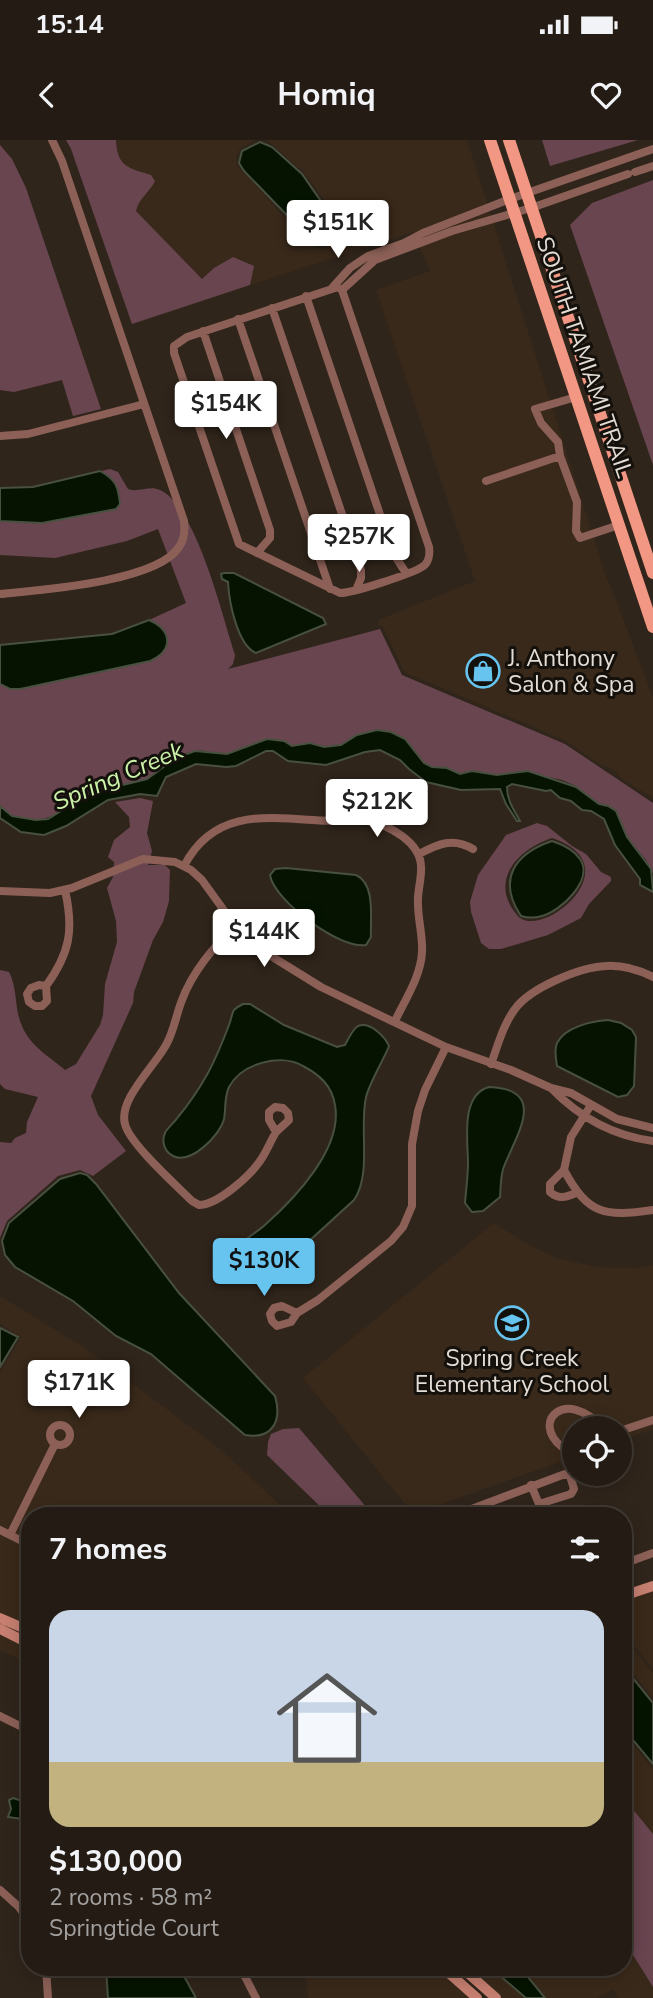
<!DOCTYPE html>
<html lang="en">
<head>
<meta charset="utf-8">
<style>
	body { margin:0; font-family:"Nunito Sans",sans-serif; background:#302922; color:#f1f3f6; height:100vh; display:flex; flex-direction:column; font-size:26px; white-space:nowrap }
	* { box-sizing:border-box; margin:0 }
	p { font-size:23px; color:#a3a1a0 }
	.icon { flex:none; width:38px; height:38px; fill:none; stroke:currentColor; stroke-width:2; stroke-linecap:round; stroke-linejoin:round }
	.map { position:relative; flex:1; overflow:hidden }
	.details { position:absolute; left:21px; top:1367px; width:611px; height:469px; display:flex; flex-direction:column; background:#241c14; border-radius:28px; box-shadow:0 4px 18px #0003,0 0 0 2px #413a34 }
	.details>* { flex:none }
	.buttons { position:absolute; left:562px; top:1276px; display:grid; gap:14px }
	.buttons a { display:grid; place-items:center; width:70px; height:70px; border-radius:50%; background:#241c14; box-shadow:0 4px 18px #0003,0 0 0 2px #413a34; font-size:35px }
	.price { position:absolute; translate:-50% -60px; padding:0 16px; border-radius:7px; background:#fff; color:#222; font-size:23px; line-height:46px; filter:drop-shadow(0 2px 4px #0008) }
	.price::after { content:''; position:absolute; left:50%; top:42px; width:21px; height:16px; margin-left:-10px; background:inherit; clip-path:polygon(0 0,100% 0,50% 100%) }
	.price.active { background:#66c4ef; color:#111 }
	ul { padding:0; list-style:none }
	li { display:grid; align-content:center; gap:14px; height:371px; padding:0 28px }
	li span { display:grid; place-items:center; height:217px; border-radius:21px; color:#555 }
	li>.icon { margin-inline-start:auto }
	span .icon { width:126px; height:126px; fill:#fffc; stroke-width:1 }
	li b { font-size:30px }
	h2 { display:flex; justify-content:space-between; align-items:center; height:84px; padding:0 28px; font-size:30px }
	.status { display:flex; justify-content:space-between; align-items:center; height:49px; padding:0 35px; background:#241c14; direction:ltr }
	.status svg { height:19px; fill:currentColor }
	header { display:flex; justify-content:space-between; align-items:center; height:91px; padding:0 28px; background:#241c14; font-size:32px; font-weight:700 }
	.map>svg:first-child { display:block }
	.built { fill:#39291a }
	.green { fill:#694550; fill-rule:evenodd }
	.water { fill:#051300; stroke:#485040; stroke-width:2 }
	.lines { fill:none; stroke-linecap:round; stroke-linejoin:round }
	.street { stroke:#8c6057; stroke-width:8 }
	.secondary { stroke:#c67f70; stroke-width:10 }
	.primary { stroke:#f29783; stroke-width:12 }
	.labels { text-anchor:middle; stroke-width:6; stroke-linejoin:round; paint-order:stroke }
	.street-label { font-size:23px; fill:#e4ddd6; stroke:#14100b }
	.poi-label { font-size:23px; fill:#e4ddd6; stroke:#14100b; text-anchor:start }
	.water-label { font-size:24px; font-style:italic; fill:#ccf3aa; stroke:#14100b }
</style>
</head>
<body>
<div class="status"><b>15:14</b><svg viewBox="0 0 49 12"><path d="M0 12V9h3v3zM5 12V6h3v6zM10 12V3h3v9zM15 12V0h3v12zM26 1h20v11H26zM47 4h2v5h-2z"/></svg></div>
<header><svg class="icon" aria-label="back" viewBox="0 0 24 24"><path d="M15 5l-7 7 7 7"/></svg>Homiq<svg class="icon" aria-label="heart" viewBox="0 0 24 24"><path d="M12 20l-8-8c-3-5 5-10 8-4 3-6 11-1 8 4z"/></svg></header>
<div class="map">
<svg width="653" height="1858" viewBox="0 0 653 1858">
	<rect width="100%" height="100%" fill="#30251b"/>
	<path class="built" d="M116,0H255L240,9L236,15L237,25L291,85L313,106L322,109L334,105L339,99V92L332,71L304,32L267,0H467L607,440L610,444L653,558V658L622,639L616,631L601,625L566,601L404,532L383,487L379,485L378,480L475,441L376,150L430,131L413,92L250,145L253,126L214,128L202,139L136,71L139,59L151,49L141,32L130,30L118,16Z
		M494,1083L531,1106L557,1118L596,1127L638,1128L653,1125V1289L620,1301V1288H574V1317L413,1374L303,1238Z
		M0,1156L85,1208L220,1309L291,1375L30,1376V1487L0,1474V1233L21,1197L0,1184Z
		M653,1449V1529L623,1492V1459Z
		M0,1493L30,1508V1527L14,1516L0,1510Z
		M623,1496L653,1533V1558L623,1521Z
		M623,1593L653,1629V1694L623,1657Z
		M623,1799L653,1847V1858H618L614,1849L596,1858H545L523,1830L524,1827H623Z
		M300,1827H436L471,1858H308L306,1837Z
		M466,1827H502L497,1833L526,1858H502Z"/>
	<path class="green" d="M66,0H116C117,27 129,28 151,35L155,41C149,53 139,58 136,71L202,139L214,128L233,117L254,126L250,145L132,184L71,9Z
		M542,0H638L550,26Z
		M0,5L12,19L26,48L101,269L73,276L62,240L14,252L0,250Z
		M653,40V325L570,85L592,63Z
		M110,329L118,332L128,349C139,353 149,345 160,350C197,367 222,476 235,515L233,524L228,529L380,489L402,535L565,604L653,663V734L646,720L627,697L616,671L608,666L599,664L576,646L562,640L521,631L497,635L477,631L460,634L447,628L432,627L424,623L405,599L377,590L352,598L341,605L324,607L310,603L292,606C273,594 250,607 231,613C218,617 206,608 194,611C175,616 165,630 148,638C136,645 120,643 107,648C75,659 49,691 13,676C9,674 4,669 0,666V505L112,494L149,480L186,463L158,389L127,401L55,418L0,415V347H33Z
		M140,658L153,661L147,693L152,711L148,725H165L170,730L169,761L163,782L153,800L134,852L133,863L91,956L98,975L126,1011L93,1036L80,1030L58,1036L7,1081L0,1098V1002L11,1003L15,998L26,993L27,982L38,957L5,949L0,944V830L9,832C18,849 14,869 22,886C30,906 50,917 65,930L76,924L100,885L103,875L105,844L117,802L116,781L107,748L113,737L114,722L108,717L114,700L130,687L129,677L115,662Z
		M537,683L547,686L572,706L586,714L601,732L611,737V741L589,764L581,778L548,795L501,809H489L481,803L471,772L470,762L478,735L506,695ZM552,698C635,726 539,803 517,775C488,741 518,709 552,698Z
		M299,1288L373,1375H329L267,1315L268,1302L271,1294L283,1289Z
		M623,1657L653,1694V1847L623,1799Z"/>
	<path class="water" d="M260,2L272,7L302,34L329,73L336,98C329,106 323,106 314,103L244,31L239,23L242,11Z
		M100,331C116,340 118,346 120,364L116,369L42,383L0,381V348L33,347Z
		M224,433H234L323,478L326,484L256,513C237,505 229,461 228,442L222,439L221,434Z
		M149,480C172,490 174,510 150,521L20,549H10L0,544V505L112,494Z
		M377,590L391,592L405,599L424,623L432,627L447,628L460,634L472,631L497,635L528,631L576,647L599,664L608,666L616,671L627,697L651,729L653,752L640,745V739L615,705L604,679L591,671L582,670L571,661L560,658L551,650L546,651L512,644L507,647C507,661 514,670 520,681H517L506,664L500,649L461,650L426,642L409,629L400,620L380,610L365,612L326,625L288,621L273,611H266L236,626L226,627L196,624L166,637L157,656L140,654L108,660L66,686L44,695L21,692L0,678V666L12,676L36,680L48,679L90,653L147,639L176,618L195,611L227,614L267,599L284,601L292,606L310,603L324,607L341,605L357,595Z
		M552,701C561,704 574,710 580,719C594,740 561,771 542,776C535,778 527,778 521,776C497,740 514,714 552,701Z
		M286,728L356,735C376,744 370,779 371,797L366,805C341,810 274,761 270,735L275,729Z
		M243,864H250L284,885L337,907L345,905C348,899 353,889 358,886C370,881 385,897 389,906C383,921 370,942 366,957C359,989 372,1034 354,1060L297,1112C286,1120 248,1135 238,1123C235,1119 235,1112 238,1108C243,1099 258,1092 266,1084C295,1058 343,1008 335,965C332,946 320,935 303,926C281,913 242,923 229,947C224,957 226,969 224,979C220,995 191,1025 173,1016C165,1012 161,1002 165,993C167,988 175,982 178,977C189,964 199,949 208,933C216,918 223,901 229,885C231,880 232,873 234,870C236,868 241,865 243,864Z
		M608,880L621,883L632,890L636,897L634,946L627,955L618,957L557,926C556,920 554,910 557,903C565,887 592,881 608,880Z
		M489,947C548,949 517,994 505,1024C500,1034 501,1046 500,1057L483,1071L472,1072L465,1063C466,1050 468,1036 468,1023C468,1001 460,955 489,947Z
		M80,1033L87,1035L96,1044L179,1153L275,1256C282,1280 273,1300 245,1295L151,1214L116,1196L73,1161L15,1127L5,1115L2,1101L9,1083L60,1039Z
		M0,1188L18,1197L0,1227Z
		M623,1526L653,1563V1624L623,1588Z
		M13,1658L19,1660L25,1658L27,1661L24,1669L25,1675L22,1679L8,1677L11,1669L9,1660Z
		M106,1827H179L196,1858H108Z
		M502,1827H524L523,1831L545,1858H526L497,1833Z"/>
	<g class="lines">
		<path class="street" d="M635,32L653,26
			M338,147L342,150L429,407C430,414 429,423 422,427C411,434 353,453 340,453L239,404L174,213V206L187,197Z
			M332,148L350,128L368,116L404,103L423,93L510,59L653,9
			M342,150L375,120L452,91L531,68L628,34
			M306,156L393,413L406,433
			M272,168L361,430V438L356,450
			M238,179L330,449
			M203,191L270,390V398L257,413
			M576,257L535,269L541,283L558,302L560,316L577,362L576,391L580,398L619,385
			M0,296L28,294L144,264
			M486,341L560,316
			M0,454C40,450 157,442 179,407C185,399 185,390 184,381L62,21L52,0
			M419,714C438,704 453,697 473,709
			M184,726C212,672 260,676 313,680C331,682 350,679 368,681C389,685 420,702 421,726C422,739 417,751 418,764C418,780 423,796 422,812C421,836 405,860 395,881
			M0,751L50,753L72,748L143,719L175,722L191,730L202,740L236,787L258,808L321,847L446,907L511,930L551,948L571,953L617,979L653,988
			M236,787C214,805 192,833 182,860C176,875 174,891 166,905C154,927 118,960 125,984C129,1003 176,1045 192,1061L199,1065C217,1065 249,1037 260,1021C266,1013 270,1002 276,992
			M39,845L46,846L47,861L42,866H35L29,862L27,854L31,848Z
			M46,846C70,813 74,790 65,750
			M491,924C498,905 503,885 515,869C530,848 580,827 606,826C622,825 639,830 653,837
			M551,948C579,977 614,996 653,1001
			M591,965L571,997L564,1030C588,1075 605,1077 653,1070
			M275,967L283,968L288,973L289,980L276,992L269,980V972Z
			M564,1030L550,1044V1052C559,1060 566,1057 576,1053
			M282,1166L297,1173L291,1182L277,1186L272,1181L270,1174L274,1168Z
			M297,1173L318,1160L391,1101L403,1087L412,1066V1004L418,971L425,950L446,907
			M50 1295a10 10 0 1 1 20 0a10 10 0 1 1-20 0Z
			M620,1291L653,1280
			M574,1307H562C530,1281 566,1247 603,1288
			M453,1376L565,1334L570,1336L574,1349L571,1354L539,1364L531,1345
			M0,1390L30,1405
			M10,1395L55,1304
			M623,1424L653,1413
			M0,1576L30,1591
			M0,1750L19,1767L30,1783
			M46,1827L48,1858
			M240,1827L256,1858"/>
		<path class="secondary" d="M623,1456L653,1446
			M0,1478L30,1491
			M0,1489L30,1504
			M442,1827L477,1858
			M461,1827L496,1858"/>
		<path class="primary" d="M490,0L653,487
			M509,0L653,433"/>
	</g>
	<defs>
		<symbol id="shop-ring" viewBox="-11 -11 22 22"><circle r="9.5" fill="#14100b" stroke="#66c4ef" stroke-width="1.5"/><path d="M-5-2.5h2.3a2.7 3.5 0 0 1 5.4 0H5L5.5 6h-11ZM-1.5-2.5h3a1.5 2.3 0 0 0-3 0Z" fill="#66c4ef"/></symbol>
		<symbol id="school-ring" viewBox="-11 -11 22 22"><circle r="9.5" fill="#14100b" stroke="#66c4ef" stroke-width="1.5"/><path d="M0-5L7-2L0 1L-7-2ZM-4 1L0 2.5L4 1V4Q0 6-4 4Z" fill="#66c4ef"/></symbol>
	</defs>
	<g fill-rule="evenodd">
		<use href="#shop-ring" x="464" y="512" width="38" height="38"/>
		<use href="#school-ring" x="493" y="1164" width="38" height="38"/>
	</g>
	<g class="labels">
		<g class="street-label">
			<text transform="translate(585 217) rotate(71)" y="8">SOUTH TAMIAMI TRAIL</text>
		</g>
		<g class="poi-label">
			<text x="508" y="526">J. Anthony<tspan x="508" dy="26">Salon &amp; Spa</tspan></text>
			<text x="512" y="1226" text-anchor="middle">Spring Creek<tspan x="512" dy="26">Elementary School</tspan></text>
		</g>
		<g class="water-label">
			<text transform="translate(118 636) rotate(-23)" y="8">Spring Creek</text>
		</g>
	</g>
</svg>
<div class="buttons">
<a><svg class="icon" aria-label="locate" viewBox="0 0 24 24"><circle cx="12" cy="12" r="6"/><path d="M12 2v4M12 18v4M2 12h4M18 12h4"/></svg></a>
</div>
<b class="price" style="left:338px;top:120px">$151K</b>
<b class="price" style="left:226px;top:301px">$154K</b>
<b class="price" style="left:359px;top:434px">$257K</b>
<b class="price" style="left:377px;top:699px">$212K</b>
<b class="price" style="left:264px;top:829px">$144K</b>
<b class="price active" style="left:264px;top:1158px">$130K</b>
<b class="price" style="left:79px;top:1280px">$171K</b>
<section class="details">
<h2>7 homes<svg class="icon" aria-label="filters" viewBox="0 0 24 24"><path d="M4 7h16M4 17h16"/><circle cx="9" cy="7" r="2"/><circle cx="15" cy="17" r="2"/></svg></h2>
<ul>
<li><span style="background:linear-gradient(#c9d6e8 70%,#c2b280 0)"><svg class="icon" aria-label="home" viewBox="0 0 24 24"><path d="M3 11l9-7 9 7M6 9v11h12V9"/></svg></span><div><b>$130,000</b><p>2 rooms · 58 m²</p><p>Springtide Court</p></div></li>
</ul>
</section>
</div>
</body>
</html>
